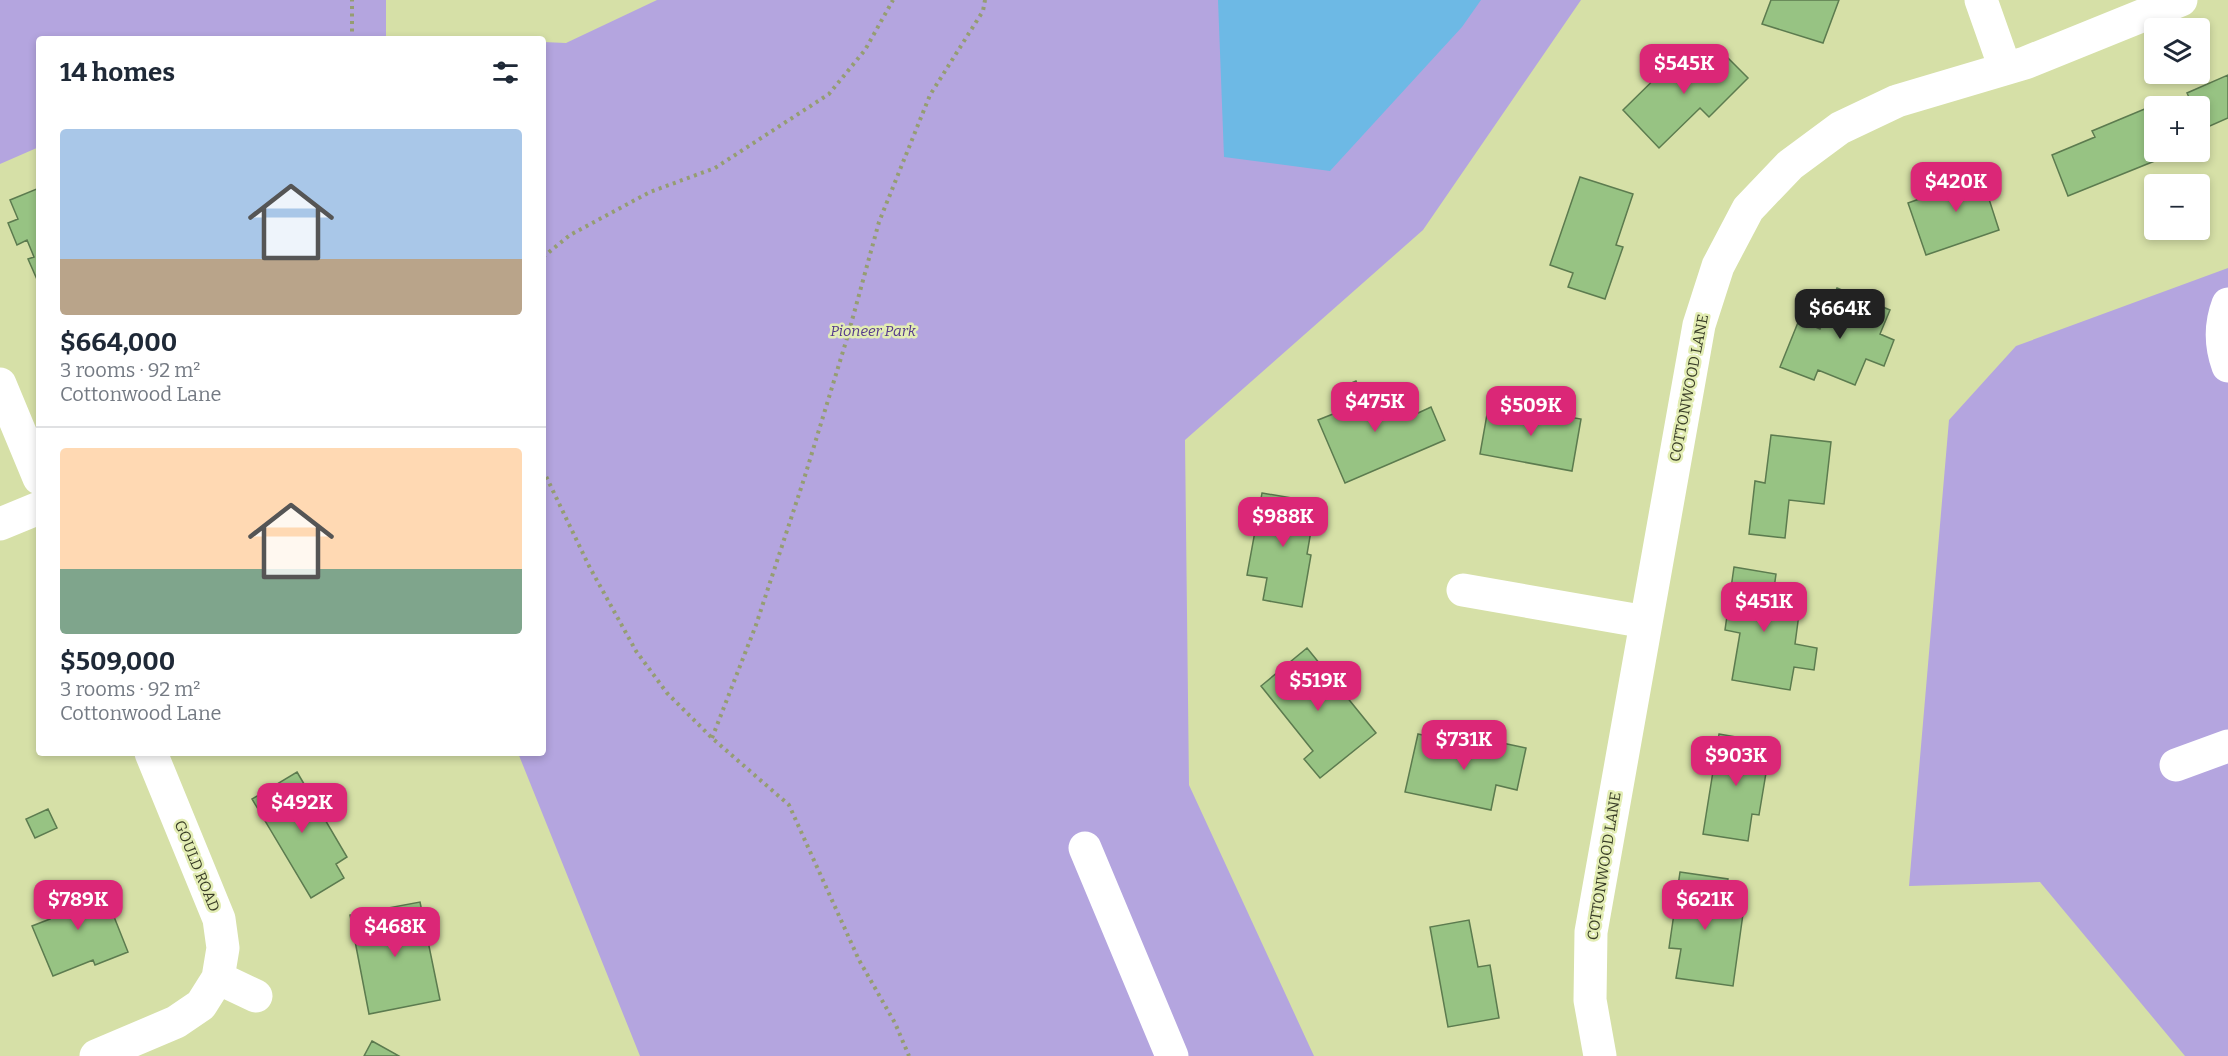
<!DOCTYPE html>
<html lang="en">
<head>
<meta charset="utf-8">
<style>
	body { margin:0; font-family:Bitter,serif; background:#f2f2f3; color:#1f2937; height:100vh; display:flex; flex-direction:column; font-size:22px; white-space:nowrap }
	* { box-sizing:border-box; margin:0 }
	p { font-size:20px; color:#747a83 }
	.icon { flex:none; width:33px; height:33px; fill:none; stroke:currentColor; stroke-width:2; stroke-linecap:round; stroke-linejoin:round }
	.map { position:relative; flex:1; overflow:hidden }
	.drawer { position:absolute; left:36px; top:36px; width:510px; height:720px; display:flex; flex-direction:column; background:#fff; border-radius:6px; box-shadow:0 3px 9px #0003 }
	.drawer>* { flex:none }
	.tools { position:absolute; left:2144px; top:18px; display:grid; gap:12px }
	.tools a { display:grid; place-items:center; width:66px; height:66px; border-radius:6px; background:#fff; box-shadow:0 3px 9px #0003; font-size:30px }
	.price { position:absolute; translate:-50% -51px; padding:0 14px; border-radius:12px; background:#db2777; color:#fff; font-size:20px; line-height:39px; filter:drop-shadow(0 2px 3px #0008) }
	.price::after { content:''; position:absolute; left:50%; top:36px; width:18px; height:14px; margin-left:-9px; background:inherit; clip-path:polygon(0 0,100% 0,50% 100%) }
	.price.active { background:#222; color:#fff }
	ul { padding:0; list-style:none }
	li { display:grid; align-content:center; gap:12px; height:318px; padding:0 24px }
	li+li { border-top:2px solid #e0e1e3 }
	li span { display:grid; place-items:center; height:186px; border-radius:6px; color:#555 }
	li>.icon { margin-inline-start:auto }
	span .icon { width:108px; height:108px; fill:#fffc; stroke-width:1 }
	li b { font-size:26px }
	h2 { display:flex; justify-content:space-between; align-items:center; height:72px; padding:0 24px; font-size:26px }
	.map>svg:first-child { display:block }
	.green { fill:#b4a5df }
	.water { fill:#6db9e5 }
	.building { fill:#97c383; stroke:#5c7b4f; stroke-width:1.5 }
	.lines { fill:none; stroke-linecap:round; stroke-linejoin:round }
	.path { stroke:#959d72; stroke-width:4; stroke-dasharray:3 4.5; stroke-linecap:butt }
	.minor { stroke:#fff; stroke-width:33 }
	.labels { text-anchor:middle; stroke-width:5; stroke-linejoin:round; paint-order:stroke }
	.park-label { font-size:15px; font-style:italic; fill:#553a8b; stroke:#e3edb4 }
	.street-label { font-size:15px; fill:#393d27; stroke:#e3edb4 }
</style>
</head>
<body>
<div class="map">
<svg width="2228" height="1056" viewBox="0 0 2228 1056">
	<rect width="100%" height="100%" fill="#d6e0a7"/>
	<path class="green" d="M0,0H386V38L427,39H39V147L0,164Z
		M657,0H1581L1423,230L1185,440L1189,785L1314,1056H640L518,753H543V42L566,43Z
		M2228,268V1056H2185L2040,882L1909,886L1949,420L2016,346Z"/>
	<path class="water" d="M1218,0H1481L1462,27L1330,171L1224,157Z"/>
	<path class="building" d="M1771,0H1839L1823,43L1762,24Z
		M1718,48L1748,78L1709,117L1700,108L1659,148L1623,110L1679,55L1695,72Z
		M2228,75V118L2203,129L2199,120V106H2193L2187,93Z
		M2147,108L2154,126V152H2165L2167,156L2068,196L2052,155L2095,137L2092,131Z
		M1986,167L1994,194L1988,196L1999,230L1926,255L1908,203L1953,187L1951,179Z
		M1580,177L1633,194L1616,245L1623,247L1605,299L1568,287L1573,273L1550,265Z
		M39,188V284L28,259L34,257L27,240L17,245L8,223L18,219L10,200Z
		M1837,288L1890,310L1880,334L1894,340L1884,366L1866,359L1855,385L1818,370L1814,380L1780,367L1799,320L1820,329Z
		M1356,381L1367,407L1392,396L1403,420L1431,407L1445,440L1345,483L1318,420L1343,410L1335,390Z
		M1489,403L1581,419L1572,471L1480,454Z
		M1771,435L1831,442L1824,504L1789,500L1785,538L1749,534L1755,481L1765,483Z
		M1262,493L1316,502L1307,554L1311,555L1302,607L1263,600L1267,578L1247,575Z
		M1734,567L1776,574L1771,610L1799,614L1795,644L1817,648L1814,670L1794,667L1790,690L1732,680L1740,633L1725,630Z
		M1307,648L1376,733L1320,778L1304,759L1313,751L1261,686Z
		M1418,734L1442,739L1440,745L1471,751L1474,737L1526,748L1517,790L1496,785L1491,810L1405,792Z
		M1719,734L1771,743L1759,815L1752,814L1748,841L1703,834Z
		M297,772L347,857L336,864L344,878L311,898L252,799Z
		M48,809L57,828L35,838L26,819Z
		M1680,872L1728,879L1723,911L1743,914L1733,986L1676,978L1681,949L1669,948Z
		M73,884L80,903L105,894L128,952L95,965L93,960L53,976L32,926L50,919L41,897Z
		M420,902L440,1000L369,1014L350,915Z
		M1469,920L1478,967L1490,965L1499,1018L1448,1027L1430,927Z
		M372,1041L399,1056H364Z"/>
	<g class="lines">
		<path class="path" d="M352,39V0
			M543,257L570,235L650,192L715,168L829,94L865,50L893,0
			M543,470L589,566L636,651L667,693L712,738L789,805L859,960L895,1023L909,1056
			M712,738L756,625L804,479L848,335L879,222L930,95L983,11L985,0"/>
		<path class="minor" d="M1981,0L2005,68
			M2228,304C2220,325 2220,344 2228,366
			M0,384L39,478
			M0,524L39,508
			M1463,590L1646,622
			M2176,765L2228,746
			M1085,848L1172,1056
			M218,978L256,996
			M96,1056L176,1022L201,1005L218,978L223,948L219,919L151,753
			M1600,1056L1590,1000L1591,932L1699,325L1718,266L1748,209L1790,165L1840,128L1897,101L2025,63L2181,0"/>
	</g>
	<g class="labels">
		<g class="park-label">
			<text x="873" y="336">Pioneer Park</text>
		</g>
		<g class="street-label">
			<text transform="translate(1689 388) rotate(-79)" y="5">COTTONWOOD LANE</text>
			<text transform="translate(197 866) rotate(68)" y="5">GOULD ROAD</text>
			<text transform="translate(1604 866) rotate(-81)" y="5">COTTONWOOD LANE</text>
		</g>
	</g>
</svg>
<div class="tools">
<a><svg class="icon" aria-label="layers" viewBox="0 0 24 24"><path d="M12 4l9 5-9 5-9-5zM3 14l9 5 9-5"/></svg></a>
<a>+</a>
<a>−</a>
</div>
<b class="price" style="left:1684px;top:95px">$545K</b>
<b class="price" style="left:1956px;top:213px">$420K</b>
<b class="price active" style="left:1840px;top:340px">$664K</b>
<b class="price" style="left:1375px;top:433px">$475K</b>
<b class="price" style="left:1531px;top:437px">$509K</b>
<b class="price" style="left:1283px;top:548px">$988K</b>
<b class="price" style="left:1764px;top:633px">$451K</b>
<b class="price" style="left:1318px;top:712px">$519K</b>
<b class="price" style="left:1464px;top:771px">$731K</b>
<b class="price" style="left:1736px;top:787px">$903K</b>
<b class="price" style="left:302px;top:834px">$492K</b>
<b class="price" style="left:78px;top:931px">$789K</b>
<b class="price" style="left:1705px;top:931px">$621K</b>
<b class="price" style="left:395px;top:958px">$468K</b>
<section class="drawer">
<h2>14 homes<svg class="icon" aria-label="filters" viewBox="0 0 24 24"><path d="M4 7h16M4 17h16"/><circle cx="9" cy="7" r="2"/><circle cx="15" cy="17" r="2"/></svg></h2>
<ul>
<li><span style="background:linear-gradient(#a9c7e8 70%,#b9a48a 0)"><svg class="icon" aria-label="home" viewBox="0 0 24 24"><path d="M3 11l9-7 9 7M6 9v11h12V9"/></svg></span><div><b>$664,000</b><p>3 rooms · 92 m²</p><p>Cottonwood Lane</p></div></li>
<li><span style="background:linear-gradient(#ffd9b3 65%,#7fa58c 0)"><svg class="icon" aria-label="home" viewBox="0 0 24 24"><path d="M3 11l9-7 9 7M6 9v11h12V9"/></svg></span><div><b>$509,000</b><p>3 rooms · 92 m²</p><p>Cottonwood Lane</p></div></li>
</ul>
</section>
</div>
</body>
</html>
